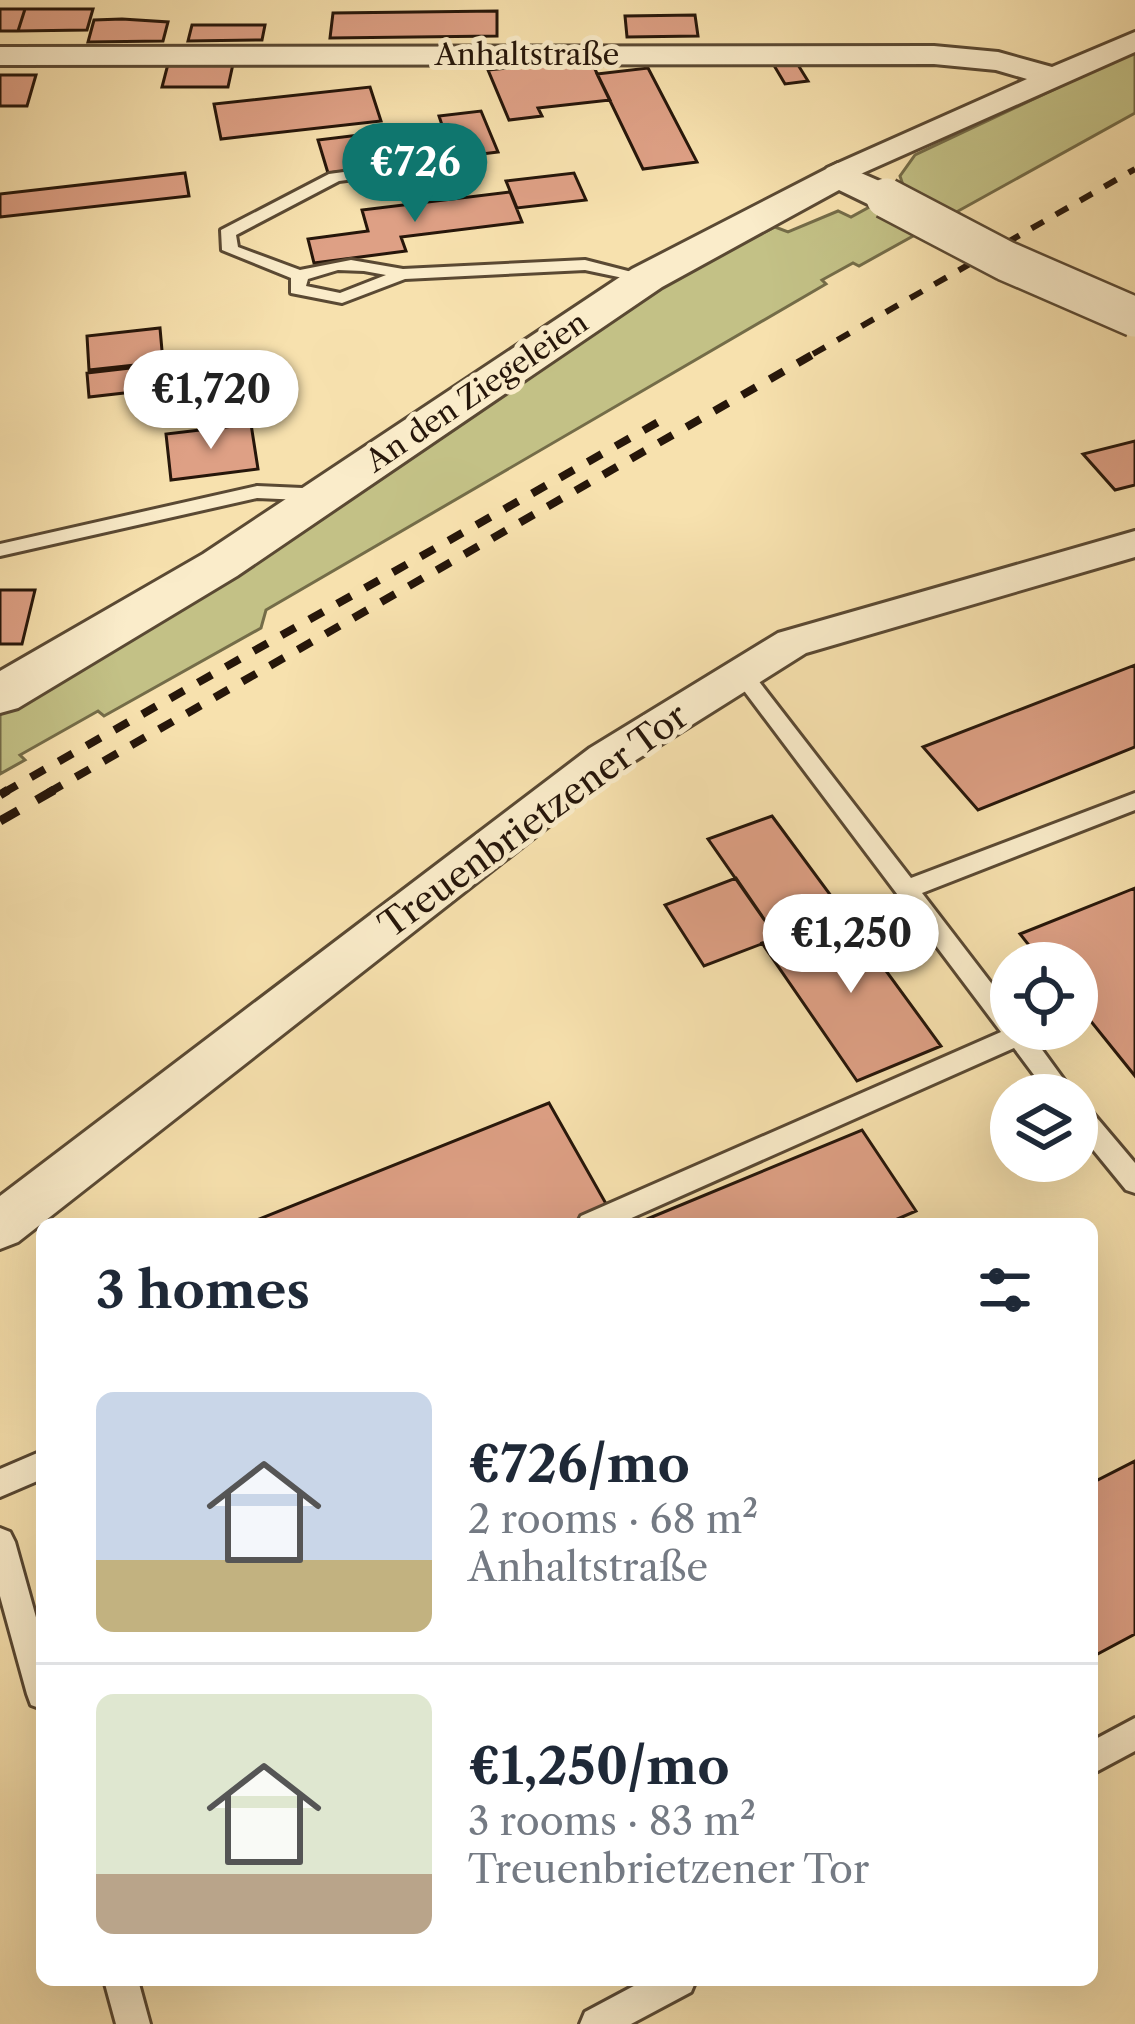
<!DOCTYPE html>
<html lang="en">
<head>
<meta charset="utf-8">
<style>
	body { margin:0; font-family:"Libre Caslon Text",serif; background:#f2f2f3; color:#1f2937; height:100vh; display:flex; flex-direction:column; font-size:45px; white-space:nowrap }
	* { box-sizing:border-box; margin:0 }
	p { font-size:39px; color:#747a83 }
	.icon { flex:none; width:66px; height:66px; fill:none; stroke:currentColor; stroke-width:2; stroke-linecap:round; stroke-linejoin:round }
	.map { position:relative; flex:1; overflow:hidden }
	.panel { position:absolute; left:36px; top:1218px; width:1062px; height:768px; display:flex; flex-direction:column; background:#fff; border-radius:18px; box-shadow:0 12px 48px #0002 }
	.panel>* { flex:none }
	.buttons { position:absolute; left:990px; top:942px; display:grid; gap:24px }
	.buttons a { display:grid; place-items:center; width:108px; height:108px; border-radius:50%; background:#fff; box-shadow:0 12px 48px #0002; font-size:60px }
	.price { position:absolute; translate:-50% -102px; padding:0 27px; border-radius:42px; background:#fff; color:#222; font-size:39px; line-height:78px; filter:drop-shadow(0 3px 6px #0008) }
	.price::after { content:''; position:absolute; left:50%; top:72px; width:36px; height:27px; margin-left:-18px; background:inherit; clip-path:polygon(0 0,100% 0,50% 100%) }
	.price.current { background:#0f766e; color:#fff }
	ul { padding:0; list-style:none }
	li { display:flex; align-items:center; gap:36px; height:300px; padding:0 60px }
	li+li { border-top:3px solid #e0e1e3 }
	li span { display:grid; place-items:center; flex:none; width:336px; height:240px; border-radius:18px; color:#555 }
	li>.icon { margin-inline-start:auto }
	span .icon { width:144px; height:144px; fill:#fffc; stroke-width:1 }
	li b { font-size:51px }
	h2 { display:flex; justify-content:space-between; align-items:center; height:144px; padding:0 60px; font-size:51px }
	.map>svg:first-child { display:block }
	.green { fill:#c3c186; stroke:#746c48; stroke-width:3 }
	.building { fill:#dea085; stroke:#26160a; stroke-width:3 }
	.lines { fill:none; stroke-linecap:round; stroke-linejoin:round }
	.service-casing { stroke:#5a4933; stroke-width:6 }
	.minor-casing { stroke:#5a4933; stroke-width:6 }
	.tertiary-casing { stroke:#5a4933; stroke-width:6 }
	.service { fill:#faecca; fill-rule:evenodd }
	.minor { fill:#faecca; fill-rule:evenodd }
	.tertiary { fill:#faecca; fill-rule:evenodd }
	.rail-far2 { stroke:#26160a; stroke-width:6; stroke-dasharray:14 14; stroke-linecap:butt }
	.rail-far1 { stroke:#26160a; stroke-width:8; stroke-dasharray:16 16; stroke-linecap:butt }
	.rail { stroke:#26160a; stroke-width:9; stroke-dasharray:21 21; stroke-linecap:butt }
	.tertiary-bridge-casing { stroke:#5a4933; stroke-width:44; stroke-linecap:butt }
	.tertiary-bridge { stroke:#faecca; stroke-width:39 }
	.labels { text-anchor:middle; stroke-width:10; stroke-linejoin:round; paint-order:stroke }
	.far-street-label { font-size:30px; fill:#26160a; stroke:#faecca }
	.street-label { font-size:36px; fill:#26160a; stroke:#faecca }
</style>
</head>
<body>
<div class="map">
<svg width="1135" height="2024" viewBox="0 0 1135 2024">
	<rect width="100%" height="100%" fill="#f7e1ae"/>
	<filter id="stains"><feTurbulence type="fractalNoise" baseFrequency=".00167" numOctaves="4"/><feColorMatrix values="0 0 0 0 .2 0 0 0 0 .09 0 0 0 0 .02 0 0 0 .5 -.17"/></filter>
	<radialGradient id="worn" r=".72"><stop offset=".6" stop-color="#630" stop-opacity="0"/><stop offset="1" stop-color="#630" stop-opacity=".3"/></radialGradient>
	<path class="green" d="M1135,51V113L859,266L853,263L822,280L826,284L266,610L261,628L104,716L98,711L20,755L25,760L0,774V710L663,283L775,227L788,232L838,211L851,217L904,188L900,176L915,155Z"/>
	<path class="building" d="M0,9H25L18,31H0Z
		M25,9H93L87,30L18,31Z
		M497,11V36L330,38L333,13Z
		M695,15L698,36L627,37L625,16Z
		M122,19L168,22L163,41L88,42L94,20Z
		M192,25H265L262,40L188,41Z
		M795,60L808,81L785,84L772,62Z
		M566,62L568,66L592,63L610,100L538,108L542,116L509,120L488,70Z
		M168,64H233L228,87H162Z
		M648,68L697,162L643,169L597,74Z
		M0,75H36L27,106H0Z
		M370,87L381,121L221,139L214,104Z
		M481,111L498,152L328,173L318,140L442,125L439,116Z
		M185,173L189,196L0,217V194Z
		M574,173L586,200L517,208L506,181Z
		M510,192L522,222L401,237L406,251L314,263L308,239L368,231L362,210Z
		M160,328L163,362L89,370L87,336Z
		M165,364L168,388L89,397L87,373Z
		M251,424L258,469L171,480L166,434Z
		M1135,441V485L1115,490L1083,454Z
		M0,590H35L22,644H0Z
		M1135,665V747L978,810L923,747Z
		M772,816L843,912L777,938L708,839Z
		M736,878L777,938L704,966L665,905Z
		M1135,888V1076L1077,1004V963H1043L1020,934Z
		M843,912L941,1046L857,1081L762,943Z
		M549,1103L609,1209L572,1224H247Z
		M862,1130L916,1211L886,1224H635Z
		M1135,1461V1634L1092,1657V1483Z"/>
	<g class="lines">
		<defs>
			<path id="service" d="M403,164L409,166V172L339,181L236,235L238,247L300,270L351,260L403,269L585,260L655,278L647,283L585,270L405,279L342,303L291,293V278L222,250L221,230L329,174ZM364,271L386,275L340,293L306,286L308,279L338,270Z
				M257,486L325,489L334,495L325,501L257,498L0,556V544Z
				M740,664L747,666L911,878L1135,793V810L922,893L1011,1009V1029H1027L1075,1095H1049L1014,1048L618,1224H577L581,1216L1001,1032L733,676L730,671L733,666Z
				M1077,1101L1086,1105L1135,1163V1193L1126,1190L1077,1130Z
				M42,1451V1479L0,1497V1469Z
				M0,1528L10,1532L15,1542L42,1639V1709L31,1705L27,1694L0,1596Z
				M1135,1718V1751L1092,1774V1741Z
				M104,1980H138L150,2024H116Z
				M645,1980H696L691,1992L631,2024H580L585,2012Z"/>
			<path id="minor" d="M1135,32V52L838,184L822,175L827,168L1027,79L996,70L934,64L0,65V47L934,46L998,52L1052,67Z
				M1135,531V557L806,653L620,770L18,1242L0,1249V1196L590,748L778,633Z"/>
			<path id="tertiary" d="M838,163L900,190L906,198L900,206H872L839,190L662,287L237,576L18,708L0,713V671L203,554L632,269Z"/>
		</defs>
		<use href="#service" class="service-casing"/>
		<use href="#minor" class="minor-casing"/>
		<use href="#tertiary" class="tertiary-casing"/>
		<use href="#service" class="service"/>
		<use href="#minor" class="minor"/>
		<use href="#tertiary" class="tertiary"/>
		<path class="rail-far2" d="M813,354L1135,169"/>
		<path class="rail-far1" d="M3,793L660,421
			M48,793L819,351"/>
		<path class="rail" d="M0,795L8,790
			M0,821L54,790"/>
		<defs>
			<path id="tertiary-bridge" d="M886,198L1006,261L1135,317"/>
		</defs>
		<use href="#tertiary-bridge" class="tertiary-bridge-casing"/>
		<use href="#tertiary-bridge" class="tertiary-bridge"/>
	</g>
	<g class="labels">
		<g class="far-street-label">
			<text x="527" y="65">Anhaltstraße</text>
			<text transform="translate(477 392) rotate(-34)" y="10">An den Ziegeleien</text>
		</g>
		<g class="street-label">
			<text transform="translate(533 820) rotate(-36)" y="13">Treuenbrietzener Tor</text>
		</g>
	</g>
	<rect width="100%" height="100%" filter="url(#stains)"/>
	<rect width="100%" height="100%" fill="url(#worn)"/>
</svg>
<div class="buttons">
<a><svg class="icon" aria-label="locate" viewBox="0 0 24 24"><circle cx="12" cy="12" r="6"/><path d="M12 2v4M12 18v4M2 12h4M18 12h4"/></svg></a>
<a><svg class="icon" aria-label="layers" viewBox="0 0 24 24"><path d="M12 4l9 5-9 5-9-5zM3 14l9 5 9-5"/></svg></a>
</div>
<b class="price current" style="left:415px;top:225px">€726</b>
<b class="price" style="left:211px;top:452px">€1,720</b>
<b class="price" style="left:851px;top:996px">€1,250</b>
<section class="panel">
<h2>3 homes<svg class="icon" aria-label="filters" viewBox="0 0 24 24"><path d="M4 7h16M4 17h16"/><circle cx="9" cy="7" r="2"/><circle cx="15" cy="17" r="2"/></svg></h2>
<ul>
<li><span style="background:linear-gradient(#c9d6e8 70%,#c2b280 0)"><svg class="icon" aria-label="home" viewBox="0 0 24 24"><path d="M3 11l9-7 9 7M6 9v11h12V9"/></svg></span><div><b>€726/mo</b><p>2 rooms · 68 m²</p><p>Anhaltstraße</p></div></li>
<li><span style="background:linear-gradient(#dfe7d0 75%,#b9a48a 0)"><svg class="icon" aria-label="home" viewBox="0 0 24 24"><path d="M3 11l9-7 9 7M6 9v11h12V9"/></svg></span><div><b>€1,250/mo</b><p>3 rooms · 83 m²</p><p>Treuenbrietzener Tor</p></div></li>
</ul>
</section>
</div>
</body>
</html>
